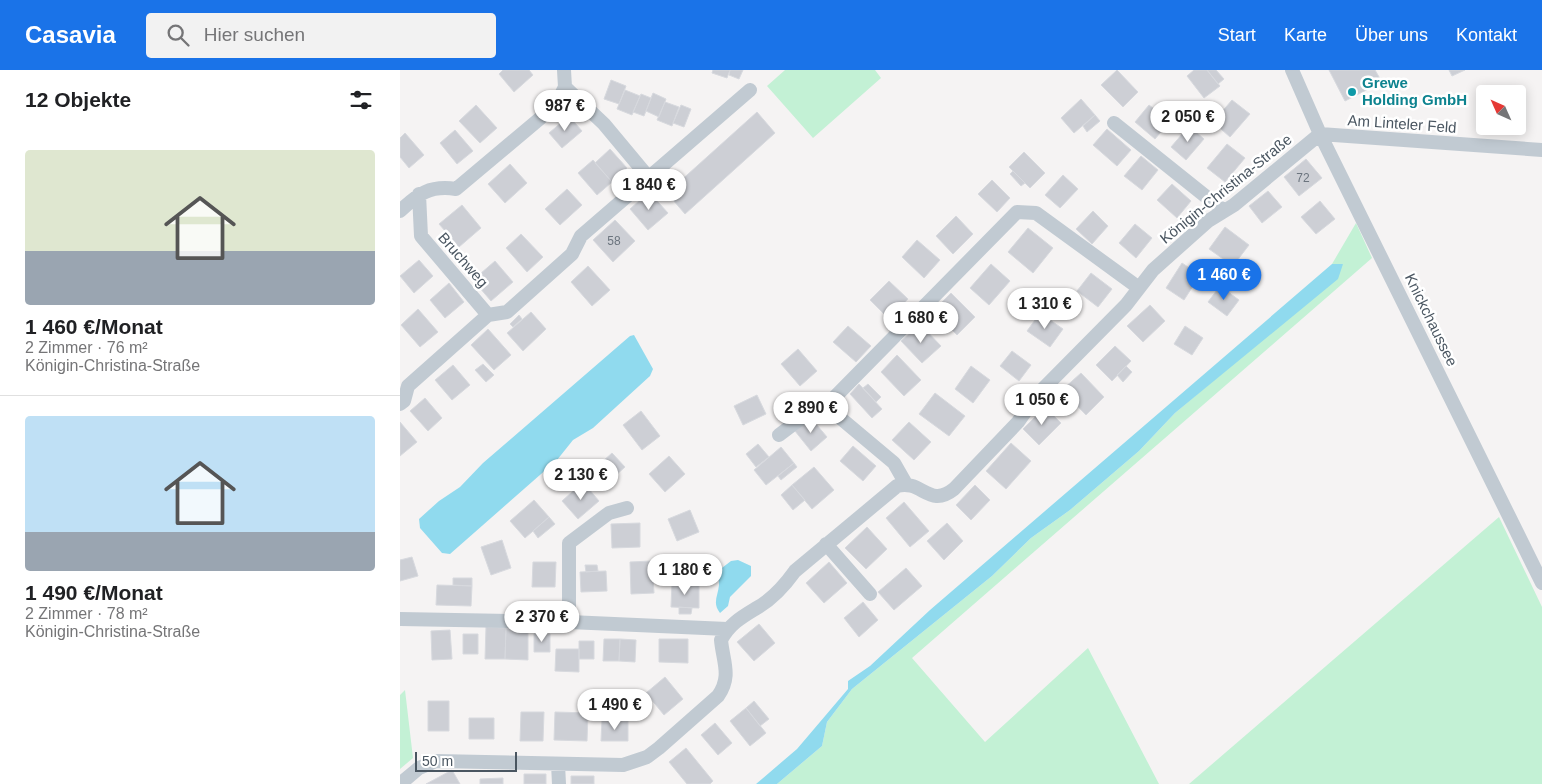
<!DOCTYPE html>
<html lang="de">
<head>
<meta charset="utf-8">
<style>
	body { margin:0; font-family:Helvetica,sans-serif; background:#f2f2f2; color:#202124; height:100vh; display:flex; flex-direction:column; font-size:19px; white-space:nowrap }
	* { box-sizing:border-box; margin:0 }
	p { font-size:16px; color:#757577 }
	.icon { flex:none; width:28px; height:28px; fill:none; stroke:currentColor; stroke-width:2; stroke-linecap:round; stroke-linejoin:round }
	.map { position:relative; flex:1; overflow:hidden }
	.sheet { display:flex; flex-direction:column; background:#fff; width:400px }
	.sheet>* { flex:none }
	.needle { width:32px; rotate:315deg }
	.fabs { position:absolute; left:1076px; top:15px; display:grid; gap:10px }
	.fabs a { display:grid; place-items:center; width:50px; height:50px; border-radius:5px; background:#fff; box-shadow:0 2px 12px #0003; font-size:25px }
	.scale { position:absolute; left:15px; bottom:12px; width:102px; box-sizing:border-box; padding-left:5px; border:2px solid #4a5661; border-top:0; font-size:14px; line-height:18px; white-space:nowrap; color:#4a5661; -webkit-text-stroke:4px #fff; paint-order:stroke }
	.price { position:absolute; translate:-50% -42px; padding:0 11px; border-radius:18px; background:#fff; color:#222; font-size:16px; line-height:32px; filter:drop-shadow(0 1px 2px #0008) }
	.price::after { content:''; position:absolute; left:50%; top:30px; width:15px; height:11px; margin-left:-8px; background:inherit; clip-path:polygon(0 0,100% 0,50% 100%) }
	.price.on { background:#1a73e8; color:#fff }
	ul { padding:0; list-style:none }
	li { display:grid; align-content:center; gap:10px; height:265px; padding:0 25px }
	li+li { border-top:1px solid #e0e0e0 }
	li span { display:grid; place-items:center; height:155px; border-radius:5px; color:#555 }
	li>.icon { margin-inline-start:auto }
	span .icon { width:90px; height:90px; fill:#fffc; stroke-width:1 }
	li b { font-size:21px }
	h2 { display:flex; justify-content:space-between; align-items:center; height:60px; padding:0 25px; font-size:21px }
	header { display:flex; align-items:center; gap:30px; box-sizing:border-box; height:70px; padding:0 25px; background:#1a73e8; color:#fff }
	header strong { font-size:24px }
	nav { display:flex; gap:28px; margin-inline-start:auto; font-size:18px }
	.search { width:350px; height:45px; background:#f2f2f2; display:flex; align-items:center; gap:12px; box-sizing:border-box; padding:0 18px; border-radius:5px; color:#757577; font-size:19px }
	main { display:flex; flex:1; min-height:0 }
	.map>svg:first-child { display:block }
	.green { fill:#c3f1d5 }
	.water { fill:#90daee }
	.building { fill:#cdcfd5; stroke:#d7d9de }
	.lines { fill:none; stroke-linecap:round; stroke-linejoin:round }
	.street { stroke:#c1cad2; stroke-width:14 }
	.culture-dot { fill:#0f9aa8; stroke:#fff; stroke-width:2 }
	.labels { text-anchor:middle; stroke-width:5; stroke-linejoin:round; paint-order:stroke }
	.number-label { font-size:12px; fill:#6b747e }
	.culture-label { font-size:15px; font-weight:bold; fill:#0d838f; stroke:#fff; text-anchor:start }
	.street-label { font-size:15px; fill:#4a5661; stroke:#fff }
</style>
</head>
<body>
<header>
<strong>Casavia</strong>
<div class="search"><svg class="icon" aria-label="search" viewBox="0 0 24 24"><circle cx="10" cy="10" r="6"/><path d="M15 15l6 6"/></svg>Hier suchen</div>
<nav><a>Start</a><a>Karte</a><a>Über uns</a><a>Kontakt</a></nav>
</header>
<main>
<section class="sheet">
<h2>12 Objekte<svg class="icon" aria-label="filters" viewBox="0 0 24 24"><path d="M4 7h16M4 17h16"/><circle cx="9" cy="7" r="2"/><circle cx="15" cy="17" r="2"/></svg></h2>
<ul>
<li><span style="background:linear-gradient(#dfe7d0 65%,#9aa5b1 0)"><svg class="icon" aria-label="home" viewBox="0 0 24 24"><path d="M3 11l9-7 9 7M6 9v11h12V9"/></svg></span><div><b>1 460 €/Monat</b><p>2 Zimmer · 76 m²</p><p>Königin-Christina-Straße</p></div></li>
<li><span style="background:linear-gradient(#bfe0f5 75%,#9aa5b1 0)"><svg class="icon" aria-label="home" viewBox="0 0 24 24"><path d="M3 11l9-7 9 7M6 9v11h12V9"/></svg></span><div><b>1 490 €/Monat</b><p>2 Zimmer · 78 m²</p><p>Königin-Christina-Straße</p></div></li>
</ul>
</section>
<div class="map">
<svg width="1142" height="714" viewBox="0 0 1142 714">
	<rect width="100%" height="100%" fill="#f5f3f3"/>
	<path class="green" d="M385,0H475L481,8L413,68L367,16Z
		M956,153L972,188L512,588L585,672L688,578L759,714H377L422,676L427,652L452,619L592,506L631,468L670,440L739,381L775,343L832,295L943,194H932Z
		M1099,447L1142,537V714H789Z
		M5,620L13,688L0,699V625Z"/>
	<path class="water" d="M932,194H943L938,209L775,343L739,381L670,440L631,468L592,506L452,619L427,652L422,676L377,714H356L397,679L448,619V611L470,596L530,540Z
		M234,265L253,299L250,306L193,358L173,370L157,390L50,484L42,483L20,458L19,449L39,431L60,417L83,393L230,266Z
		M338,490L351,496V506L330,527L328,536L320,543C312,533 318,526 319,515C319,510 318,506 318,501L331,491Z"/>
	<path class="building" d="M103,0H129L133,5L114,22L99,4Z
		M313,0H330L327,8L312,3Z
		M330,0H343L339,9L329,5Z
		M717,0L738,22L723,37L701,15Z
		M794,0H807L820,16L804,28L787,6Z
		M807,0H816L824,9L818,14Z
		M929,0H975L982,12L945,31Z
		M1049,0H1065L1052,6Z
		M211,10L226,16L219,34L204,29Z
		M225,20L240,26L232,45L217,39Z
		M253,23L266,29L259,47L246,41Z
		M241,24L251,28L244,46L233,42Z
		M681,29L695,45L674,63L661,48Z
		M832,30L850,44L830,67L813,52Z
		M265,32L279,37L272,56L257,50Z
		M76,35L97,58L80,73L59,51Z
		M281,35L291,39L284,57L273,53Z
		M749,35L770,51L755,69L735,52Z
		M357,42L375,63L285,144L267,123Z
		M695,45L700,51L687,62L683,56Z
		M169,46L182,61L162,78L149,63Z
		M789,56L804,69L786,90L771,77Z
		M707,59L731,80L717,96L693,75Z
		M55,60L73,81L57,94L40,73Z
		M5,63L24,85L9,98L0,87V68Z
		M827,74L845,88L825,112L807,98Z
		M210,79L227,98L212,112L195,93Z
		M624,82L645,103L630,118L609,97Z
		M741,86L758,100L742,120L724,106Z
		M906,89L922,108L899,126L884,107Z
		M193,90L212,112L197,125L178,103Z
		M110,94L127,113L105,133L88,114Z
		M613,101L625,113L621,116L610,104Z
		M663,105L678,119L660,138L645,125Z
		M592,110L610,128L597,142L578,124Z
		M772,114L791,131L777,148L757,130Z
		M167,119L182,135L160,155L145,139Z
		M868,121L882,137L862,153L849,136Z
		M249,122L268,143L248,160L230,139Z
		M920,131L935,149L916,164L901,147Z
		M62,135L81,158L59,177L39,154Z
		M693,141L708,156L692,174L676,159Z
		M556,146L573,164L553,184L536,166Z
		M215,150L235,171L213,192L193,170Z
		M735,154L752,168L736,188L719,173Z
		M825,157L849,175L833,196L809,179Z
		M628,158L653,178L633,203L608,182Z
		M121,164L143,187L127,202L106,178Z
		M517,170L540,190L524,208L502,187Z
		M19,190L33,206L14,223L0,206Z
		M95,191L113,212L91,231L73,210Z
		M782,193L800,205L784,230L766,218Z
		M591,194L610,211L589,235L570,218Z
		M188,196L210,220L192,236L171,212Z
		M691,203L712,219L698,237L677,221Z
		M489,211L508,229L489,249L470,230Z
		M49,213L64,232L45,248L30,230Z
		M820,216L839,230L827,246L808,232Z
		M551,223L575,247L557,265L533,241Z
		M750,235L765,251L743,272L727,256Z
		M18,239L38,262L20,277L1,255Z
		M131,242L146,259L123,281L107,263Z
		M640,243L663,259L650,277L627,261Z
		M119,245L122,249L113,257L110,254Z
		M520,254L541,276L522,293L501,271Z
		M448,256L471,276L456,292L433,272Z
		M785,256L803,268L792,285L774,274Z
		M88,259L111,285L94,300L71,275Z
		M715,276L731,291L712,311L696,295Z
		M398,279L417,301L400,316L381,294Z
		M612,281L631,295L619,311L600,296Z
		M497,285L521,310L504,326L481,302Z
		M83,294L94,305L86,312L75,300Z
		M53,295L70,315L52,330L35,310Z
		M571,296L590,310L573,333L555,319Z
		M726,296L732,302L723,312L717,305Z
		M681,303L704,327L686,345L662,320Z
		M459,314L482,339L472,348L450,324Z
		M468,314L481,327L476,332L463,318Z
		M535,323L565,346L549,366L519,344Z
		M357,325L366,344L343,355L334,336Z
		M25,328L42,348L28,361L10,341Z
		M645,337L661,353L639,375L623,359Z
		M241,341L260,366L242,380L223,355Z
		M411,348L427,367L411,381L395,361Z
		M0,352L17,372L0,386Z
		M509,352L531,372L514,390L492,370Z
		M611,373L631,391L606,419L586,401Z
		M358,374L369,387L356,397L346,384Z
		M453,376L476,396L463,411L440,391Z
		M381,377L394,393L366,415L354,400Z
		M212,383L225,397L206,414L193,400Z
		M269,386L285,404L265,422L249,404Z
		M394,393L397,397L381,410L378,406Z
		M414,397L434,420L412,439L392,415Z
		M183,412L199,431L178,449L162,431Z
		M392,415L405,430L393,440L381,425Z
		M575,415L590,430L571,450L556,435Z
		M134,430L149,447L125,468L110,451Z
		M504,432L529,461L510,477L486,448Z
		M290,440L299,462L277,471L268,449Z
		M149,447L155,454L138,468L133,461Z
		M240,453V477L212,478L211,454Z
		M547,453L563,471L544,490L527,471Z
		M467,457L487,479L466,499L445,478Z
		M102,470L111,498L91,505L81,477Z
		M12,487L18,506L0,511V490Z
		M252,491L254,523L231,524L230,492Z
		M133,492H156L155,517H132Z
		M429,492L447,513L424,533L406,513Z
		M185,495H197L198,501L186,502Z
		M506,498L522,516L494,540L478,522Z
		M206,501L207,521L181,522L180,502Z
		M53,508H72V516L53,515Z
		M272,513L299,514V538L271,537Z
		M37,515L72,516L71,536L36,535Z
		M463,532L478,550L459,567L444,548Z
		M279,537L292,538L291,544H279Z
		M359,554L375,573L354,591L337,572Z
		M86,557L106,558L105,589H85Z
		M106,558L128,559V590L105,589Z
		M50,560L52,589L32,590L31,561Z
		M63,564H78V584H63Z
		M134,564H150V582H134Z
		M204,569H220L219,591H203Z
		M220,569L236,570L235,592L219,591Z
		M259,569H288V593L259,592Z
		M179,571H194V589H179Z
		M156,579H179V602L155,601Z
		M265,607L283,629L264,645L246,623Z
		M28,631H49V661H28Z
		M354,631L369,649L360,656L346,638Z
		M346,638L366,663L350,676L330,651Z
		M121,642H144L143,671H120Z
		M155,642L188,643L187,671L154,670Z
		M69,648H94V669H69Z
		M202,650L228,651V671H201Z
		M315,653L332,673L318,685L301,665Z
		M286,678L313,711L310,714H287L269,692Z
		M52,700L60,714H26Z
		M124,704H146V714H124Z
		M171,706H194V714H171Z
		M103,708V714H80V709Z"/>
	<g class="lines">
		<path class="street" d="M892,0L920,64L1142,513
			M165,17L204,54L249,108
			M714,53L824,141
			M19,124L21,166L88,245
			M0,141C18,124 30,115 56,119L156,35L165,17L164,0
			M0,334L4,331L8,316L88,245L107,242L172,184L181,166L350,20
			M379,365L416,337L426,336
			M506,414L494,393L426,336L617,142L636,143L739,218
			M426,474L470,524
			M0,549L169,552L327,559
			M169,552V473L209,443L227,438
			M158,694L159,714
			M0,714L19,698L36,691L223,695L247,687L259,678L318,626C332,606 323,592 321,570C329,555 340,548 355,539C370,531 385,515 395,501L497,416C522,409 529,439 554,419L618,352L637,325L726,235L753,200L808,151L834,135L920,64L1142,80"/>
	</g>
	<circle class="culture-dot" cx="952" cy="22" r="5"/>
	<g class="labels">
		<g class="number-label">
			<text x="903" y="112">72</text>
			<text x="214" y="175">58</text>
		</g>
		<g class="culture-label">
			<text x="962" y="18">Grewe<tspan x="962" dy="17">Holding GmbH</tspan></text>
		</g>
		<g class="street-label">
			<text transform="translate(1002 54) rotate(4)" y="5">Am Linteler Feld</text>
			<text transform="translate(826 119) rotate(-39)" y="5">Königin-Christina-Straße</text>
			<text transform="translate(63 190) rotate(49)" y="5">Bruchweg</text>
			<text transform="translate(1031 250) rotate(64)" y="5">Knickchaussee</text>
		</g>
	</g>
</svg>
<div class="fabs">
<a><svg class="needle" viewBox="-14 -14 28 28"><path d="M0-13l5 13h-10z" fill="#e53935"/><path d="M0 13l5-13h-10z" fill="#757577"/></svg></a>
</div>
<div class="scale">50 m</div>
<b class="price" style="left:165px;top:62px">987 €</b>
<b class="price" style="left:788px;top:73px">2 050 €</b>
<b class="price" style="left:249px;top:141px">1 840 €</b>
<b class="price on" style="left:824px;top:231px">1 460 €</b>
<b class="price" style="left:645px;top:260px">1 310 €</b>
<b class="price" style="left:521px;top:274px">1 680 €</b>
<b class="price" style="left:642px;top:356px">1 050 €</b>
<b class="price" style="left:411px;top:364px">2 890 €</b>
<b class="price" style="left:181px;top:431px">2 130 €</b>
<b class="price" style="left:285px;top:526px">1 180 €</b>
<b class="price" style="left:142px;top:573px">2 370 €</b>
<b class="price" style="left:215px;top:661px">1 490 €</b>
</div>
</main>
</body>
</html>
